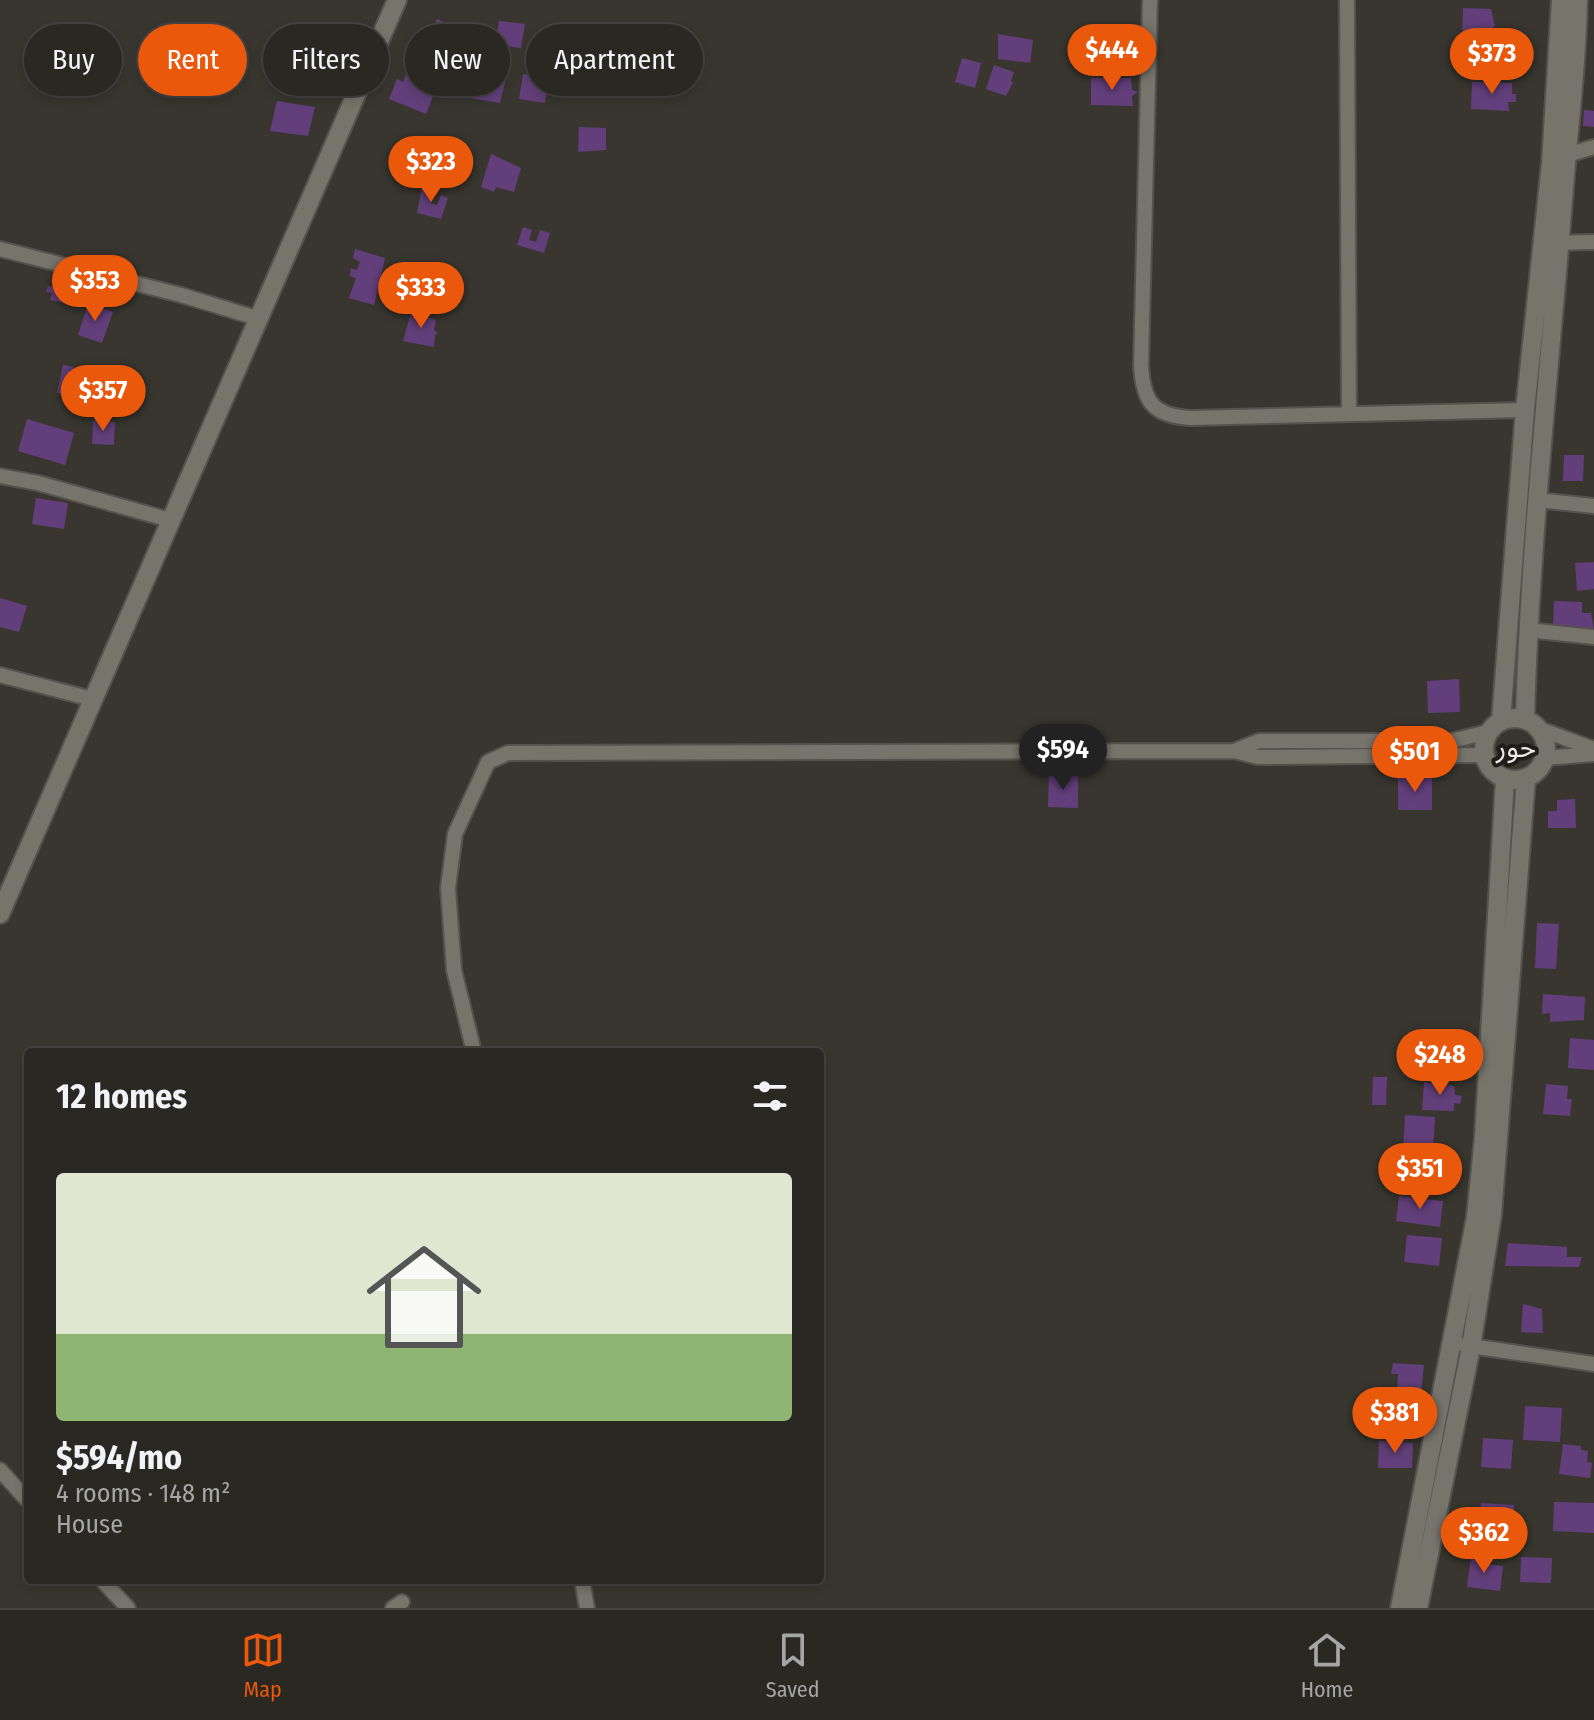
<!DOCTYPE html>
<html lang="en">
<head>
<meta charset="utf-8">
<style>
	body { margin:0; font-family:"Fira Sans Condensed","Noto Sans Arabic",sans-serif; background:#363430; color:#f1f3f6; height:100vh; display:flex; flex-direction:column; font-size:30px; white-space:nowrap }
	* { box-sizing:border-box; margin:0 }
	p { font-size:26px; color:#a5a6a6 }
	.icon { flex:none; width:44px; height:44px; fill:none; stroke:currentColor; stroke-width:2; stroke-linecap:round; stroke-linejoin:round }
	.map { position:relative; flex:1; overflow:hidden }
	.sheet { position:absolute; left:24px; top:1048px; width:800px; height:536px; display:flex; flex-direction:column; background:#2a2823; border-radius:8px; box-shadow:0 4px 12px #0003,0 0 0 2px #464441 }
	.sheet>* { flex:none }
	.hud { position:absolute; left:24px; top:24px; width:800px; height:72px; display:flex; gap:16px }
	.price { position:absolute; translate:-50% -68px; padding:0 18px; border-radius:28px; background:#ea580c; color:#fff; font-size:26px; line-height:52px; filter:drop-shadow(0 2px 4px #0008) }
	.price::after { content:''; position:absolute; left:50%; top:48px; width:24px; height:18px; margin-left:-12px; background:inherit; clip-path:polygon(0 0,100% 0,50% 100%) }
	.price.on { background:#222; color:#fff }
	ul { padding:0; list-style:none }
	li { display:grid; align-content:center; gap:16px; height:424px; padding:0 32px }
	li+li { border-top:2px solid #464441 }
	li span { display:grid; place-items:center; height:248px; border-radius:8px; color:#555 }
	li>.icon { margin-inline-start:auto }
	span .icon { width:144px; height:144px; fill:#fffc; stroke-width:1 }
	li b { font-size:34px }
	h2 { display:flex; justify-content:space-between; align-items:center; height:96px; padding:0 32px; font-size:34px }
	.pill { padding:0 28px; border-radius:36px; background:#2a2823; box-shadow:0 4px 12px #0003,0 0 0 2px #464441; font-size:28px; line-height:72px }
	.pill.on { background:#ea580c; color:#fff }
	.menu { display:flex; justify-content:space-around; align-items:center; height:112px; border-top:2px solid #464441; background:#2a2823; font-size:22px; color:#a5a6a6 }
	.menu a { display:grid; justify-items:center; gap:4px }
	.menu .on { color:#ea580c }
	.map>svg:first-child { display:block }
	.building { fill:#623f7a }
	.lines { fill:none; stroke-linecap:round; stroke-linejoin:round }
	.minor-casing { stroke:#55524d; stroke-width:18 }
	.tertiary-casing { stroke:#55524d; stroke-width:22 }
	.minor { stroke:#77746c; stroke-width:14 }
	.tertiary { stroke:#77746c; stroke-width:18 }
	.labels { text-anchor:middle; stroke-width:8; stroke-linejoin:round; paint-order:stroke }
	.quarter-label { font-size:28px; fill:#eceae6; stroke:#1e1d1a }
</style>
</head>
<body>
<div class="map">
<svg width="1594" height="1608" viewBox="0 0 1594 1608">
	<rect width="100%" height="100%" fill="#38362f"/>
	<path class="building" d="M1463,8L1491,9L1495,26L1493,27L1492,36H1474V39H1462Z
		M437,19L463,31L452,57L425,45Z
		M499,21L525,24L521,48L495,45Z
		M559,30L579,31V51L575,52V62H556Z
		M998,34L1033,40L1030,63L998,59Z
		M962,58L981,63L975,88L955,82Z
		M411,60L437,71L432,82L438,84L426,114L389,99L397,79L403,82Z
		M994,65L1014,72L1011,81L1013,83L1006,96L986,89Z
		M477,72L506,79L500,103L470,98Z
		M561,73L585,75V98H561Z
		M523,74L548,78L545,103L519,99Z
		M1091,78H1131L1132,90L1138,92L1132,96L1133,106L1091,105Z
		M1472,82L1512,83V94H1516V102H1508L1509,111L1471,109Z
		M277,101L315,107L308,136L270,131Z
		M1584,110L1594,111V127L1583,126Z
		M579,127L606,128V150L578,152Z
		M491,154L521,168L514,192L496,187L494,192L481,187Z
		M422,187L435,191L431,203L437,205L441,195L448,198L441,219L417,213Z
		M523,227L532,230L529,240L536,242L540,230L550,233L544,253L517,245Z
		M355,249L385,258L374,305L349,298L356,278L350,276L351,268L357,270L360,262L353,258Z
		M54,280L80,284L76,305L50,300L52,293L46,292L48,286L53,287Z
		M88,304L113,312L102,343L78,335Z
		M411,312L436,320L434,330L438,333L435,335L434,347L403,341Z
		M63,365L74,367L72,377L83,379L79,397L57,393Z
		M27,419L74,433L65,465L18,451Z
		M93,420L115,422L114,445L92,444Z
		M1564,455H1584L1583,481H1563Z
		M36,498L68,503L64,529L32,524Z
		M1594,562V589L1577,591L1575,563Z
		M0,598L27,606L19,632L0,627Z
		M1554,601L1582,602V613H1591L1594,630L1553,628Z
		M1459,679L1460,712L1428,713L1427,681Z
		M1049,776H1078V808L1048,807Z
		M1398,777H1432V810H1398Z
		M1575,799L1576,828H1548V811H1557V800Z
		M1537,923L1559,924L1556,969L1535,968Z
		M1543,994L1585,997L1584,1020L1550,1022V1013L1542,1014Z
		M1570,1038L1594,1040V1070L1568,1068Z
		M1373,1077H1387L1386,1105H1372Z
		M1424,1082L1454,1086L1455,1095L1462,1096L1460,1104L1454,1103V1111L1422,1110Z
		M1546,1084L1568,1086L1567,1099H1572L1570,1116L1543,1114Z
		M1405,1115L1435,1117L1433,1152L1403,1151Z
		M1423,1156L1446,1158L1443,1190L1420,1188Z
		M1399,1196L1443,1201L1440,1227L1396,1221Z
		M1407,1235L1442,1238L1439,1266L1404,1262Z
		M1508,1243L1567,1247V1257H1582L1579,1267L1505,1266Z
		M1523,1304L1542,1309L1543,1333L1521,1332Z
		M1393,1363L1424,1365L1421,1392L1397,1391L1398,1374H1391Z
		M1368,1395L1420,1400L1419,1410L1416,1409L1414,1425L1370,1421V1414H1367Z
		M1525,1406L1562,1408L1560,1442L1523,1440Z
		M1483,1438L1513,1440L1511,1469L1481,1467Z
		M1379,1441L1413,1443L1412,1468H1378Z
		M1563,1444L1581,1446V1450L1588,1451L1587,1462L1592,1463L1590,1478L1559,1474Z
		M1554,1502L1594,1503V1533L1553,1531Z
		M1481,1503L1514,1505L1513,1535L1479,1533Z
		M1471,1556L1488,1558L1487,1564L1503,1566L1500,1591L1467,1587Z
		M1521,1557L1552,1558L1551,1583L1520,1582Z"/>
	<g class="lines">
		<defs>
			<path id="minor" d="M1150,0L1141,365C1143,402 1153,416 1191,418L1525,410
				M1347,0L1349,412
				M1567,155L1594,147
				M1551,243L1594,242
				M0,249L181,295L257,318
				M0,476L38,483L170,520
				M1537,500L1594,506
				M1528,630L1594,637
				M0,675L92,699
				M1537,728L1594,749
				M1234,751L1259,741H1451L1488,732
				M1545,758L1594,754
				M474,1052L454,970L448,888L455,834L488,762L508,753L1234,751L1258,757L1483,755
				M1464,1345L1594,1364
				M0,1470L28,1501
				M102,1580L128,1608
				M582,1580L587,1608
				M393,1608L402,1602"/>
			<path id="tertiary" d="M1484 749a31 31 0 1 1 62 0a31 31 0 1 1-62 0Z
				M1525,719C1530,537 1551,357 1565,175C1570,117 1577,59 1578,0
				M1501,721L1525,410L1551,163L1561,0
				M0,914L397,0
				M1400,1608L1476,1217L1484,1137L1505,779
				M1418,1608L1471,1347L1492,1215L1526,778"/>
		</defs>
		<use href="#minor" class="minor-casing"/>
		<use href="#tertiary" class="tertiary-casing"/>
		<use href="#minor" class="minor"/>
		<use href="#tertiary" class="tertiary"/>
	</g>
	<g class="labels">
		<g class="quarter-label">
			<text x="1516" y="757">حور</text>
		</g>
	</g>
</svg>
<b class="price" style="left:1112px;top:92px">$444</b>
<b class="price" style="left:1492px;top:96px">$373</b>
<b class="price" style="left:431px;top:204px">$323</b>
<b class="price" style="left:95px;top:323px">$353</b>
<b class="price" style="left:421px;top:330px">$333</b>
<b class="price" style="left:103px;top:433px">$357</b>
<b class="price on" style="left:1063px;top:792px">$594</b>
<b class="price" style="left:1415px;top:794px">$501</b>
<b class="price" style="left:1440px;top:1097px">$248</b>
<b class="price" style="left:1420px;top:1211px">$351</b>
<b class="price" style="left:1395px;top:1455px">$381</b>
<b class="price" style="left:1484px;top:1575px">$362</b>
<div class="hud">
<a class="pill">Buy</a>
<a class="pill on">Rent</a>
<a class="pill">Filters</a>
<a class="pill">New</a>
<a class="pill">Apartment</a>
</div>
<section class="sheet">
<h2>12 homes<svg class="icon" aria-label="filters" viewBox="0 0 24 24"><path d="M4 7h16M4 17h16"/><circle cx="9" cy="7" r="2"/><circle cx="15" cy="17" r="2"/></svg></h2>
<ul>
<li><span style="background:linear-gradient(#dfe7d0 65%,#8fb573 0)"><svg class="icon" aria-label="home" viewBox="0 0 24 24"><path d="M3 11l9-7 9 7M6 9v11h12V9"/></svg></span><div><b>$594/mo</b><p>4 rooms · 148 m²</p><p>House</p></div></li>
</ul>
</section>
</div>
<nav class="menu">
<a class="on"><svg class="icon" aria-label="map" viewBox="0 0 24 24"><path d="M3 6l6-2 6 2 6-2v14l-6 2-6-2-6 2zM9 4v14M15 6v14"/></svg>Map</a>
<a><svg class="icon" aria-label="saved" viewBox="0 0 24 24"><path d="M7 4h10v16l-5-4-5 4z"/></svg>Saved</a>
<a><svg class="icon" aria-label="home" viewBox="0 0 24 24"><path d="M3 11l9-7 9 7M6 9v11h12V9"/></svg>Home</a>
</nav>
</body>
</html>
